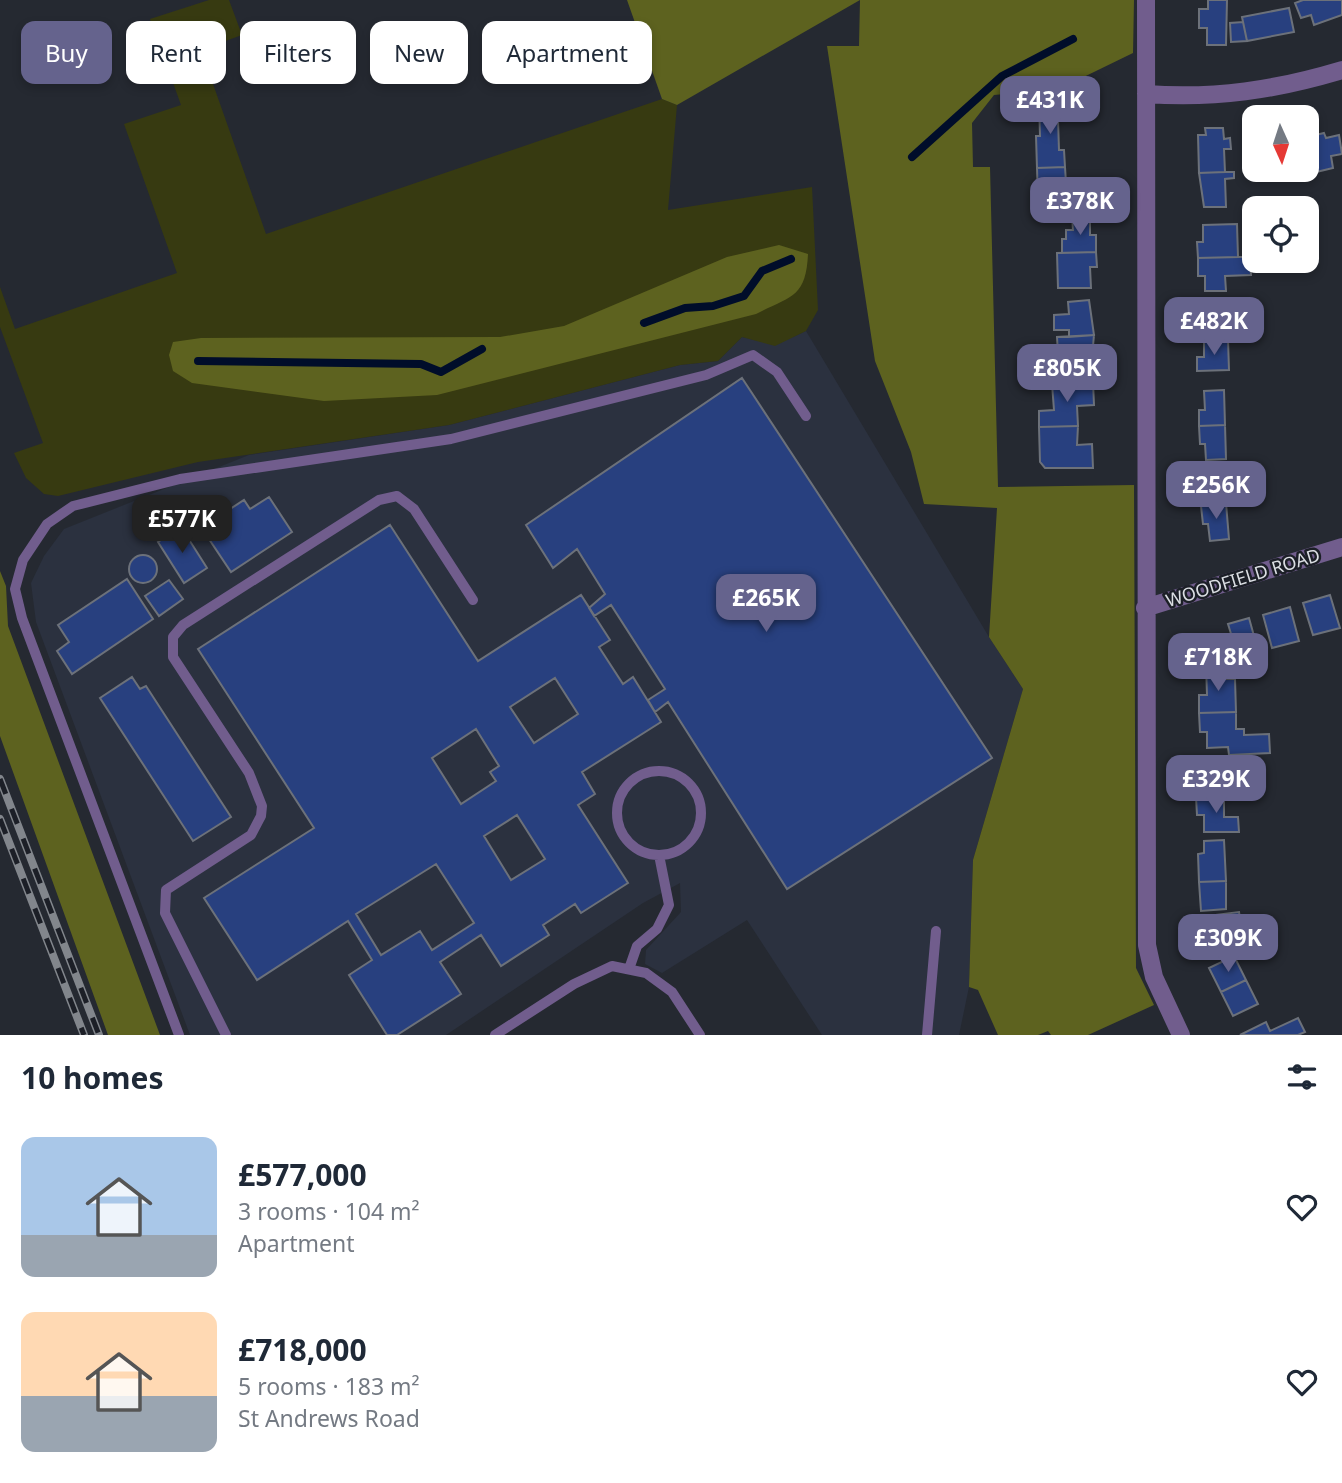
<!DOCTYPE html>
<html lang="en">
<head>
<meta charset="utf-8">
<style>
	body { margin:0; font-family:"Noto Sans",sans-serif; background:#f6f6f7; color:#1f2937; height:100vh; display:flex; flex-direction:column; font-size:26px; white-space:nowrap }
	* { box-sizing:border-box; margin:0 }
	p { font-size:23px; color:#747a83 }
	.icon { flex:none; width:38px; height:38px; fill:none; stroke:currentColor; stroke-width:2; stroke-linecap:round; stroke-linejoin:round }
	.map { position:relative; height:1035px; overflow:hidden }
	.panel { display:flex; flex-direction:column; background:#fff; flex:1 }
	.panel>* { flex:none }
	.hud { position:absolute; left:21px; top:21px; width:700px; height:63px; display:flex; gap:14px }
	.needle { width:46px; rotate:177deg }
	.fabs { position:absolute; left:1242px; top:105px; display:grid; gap:14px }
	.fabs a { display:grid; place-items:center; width:77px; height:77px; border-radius:14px; background:#fff; box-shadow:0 4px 10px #0003; font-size:35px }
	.price { position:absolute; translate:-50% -60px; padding:0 16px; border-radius:14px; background:#65638d; color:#fff; font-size:23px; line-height:46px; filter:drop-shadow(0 2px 4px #0008) }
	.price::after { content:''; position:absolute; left:50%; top:42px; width:21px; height:16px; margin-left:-10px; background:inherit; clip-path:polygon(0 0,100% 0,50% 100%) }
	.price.current { background:#222; color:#fff }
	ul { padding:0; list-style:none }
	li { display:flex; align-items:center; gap:21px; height:175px; padding:0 21px }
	li span { display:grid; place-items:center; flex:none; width:196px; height:140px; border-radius:14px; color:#555 }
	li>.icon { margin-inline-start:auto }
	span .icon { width:84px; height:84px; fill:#fffc; stroke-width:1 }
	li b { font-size:30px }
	h2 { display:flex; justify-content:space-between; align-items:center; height:84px; padding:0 21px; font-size:30px }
	.tag { padding:0 24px; border-radius:14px; background:#fff; box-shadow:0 4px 10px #0003; font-size:24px; line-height:63px }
	.tag.current { background:#65638d; color:#fff }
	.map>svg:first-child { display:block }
	.built { fill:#2b313f }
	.green { fill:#373a11 }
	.forest { fill:#5d621f }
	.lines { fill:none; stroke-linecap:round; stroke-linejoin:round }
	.stream { stroke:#000d2a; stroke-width:8 }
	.building { fill:#28407f; stroke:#6c717a; stroke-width:2; fill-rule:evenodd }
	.lane { stroke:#715d8d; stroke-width:10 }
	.street { stroke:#715d8d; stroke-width:18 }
	.rail-casing { stroke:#82868c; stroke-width:8 }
	.rail { stroke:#1c1f27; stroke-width:5; stroke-dasharray:16; stroke-linecap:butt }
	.labels { text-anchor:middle; stroke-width:5; stroke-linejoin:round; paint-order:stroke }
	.street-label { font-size:18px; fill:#dbdee3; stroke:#1c1f27 }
</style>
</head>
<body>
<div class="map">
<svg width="1342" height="1035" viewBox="0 0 1342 1035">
	<rect width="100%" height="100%" fill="#252931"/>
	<path class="built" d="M806,331L989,637L1023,689L973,860L969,987L959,1035H822L747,920L662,973L645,964L646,950L681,912L680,883L643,903L446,1035H190L36,622L31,583L44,556L64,529L249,455L449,425L680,365L718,361L742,337L775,345Z"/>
	<path class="green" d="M209,0H229L242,35L201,50L266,234L662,99L677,105L668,210L812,187L818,310L806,331L775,346L742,337L718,361L680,365L449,425L198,462L58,496L44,494L26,478L14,453L43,443L0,327V287L15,329L177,273L124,124L181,105L150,19Z"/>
	<path class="forest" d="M627,0H860L677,105L662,99Z
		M860,0H1134L1133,53L1059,89L994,95L972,123L973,167H990L998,487L1134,485L1136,968L1154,1005L1088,1035H1051L1048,1031L1038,1035H998L978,990L969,987L973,860L1023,689L989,637L997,508L924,504L911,452L875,361L827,46H859Z
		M779,245L808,254C806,298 791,296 756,314L437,395L324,401L192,383L173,371L169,355L173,342L201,338L500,337L564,326L727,257Z
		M0,571L6,586L8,626L160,1035H108L0,736Z"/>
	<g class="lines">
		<path class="stream" d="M912,157L1002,76L1073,39
			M644,323L685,308L713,306L744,296L762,271L791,259
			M198,361L421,364L441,372L482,349"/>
	</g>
	<path class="building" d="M1208,0H1227L1226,45H1207V28H1199V9H1208Z
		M1303,0H1342V15L1314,25L1311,15L1301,18L1295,3Z
		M1289,8L1294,32L1247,41L1242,17Z
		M1243,22L1247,41L1231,42L1230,23Z
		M1062,100L1063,120H1058L1059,150H1064L1065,167L1037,168L1036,136H1040L1039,101Z
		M1205,128H1223L1224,139L1230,138L1231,149H1224L1225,172L1199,173L1198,135H1206Z
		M1324,133L1326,138L1339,135L1342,154L1331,156L1333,168L1312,173L1307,159V137Z
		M1065,167L1066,183L1059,184V197L1092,196V207L1058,208V200L1038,201L1037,168Z
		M1225,172H1234V178L1225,179L1226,207H1204L1199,173Z
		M1072,216H1090V235H1096V252L1062,253V239H1066V230H1073Z
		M1237,224L1238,257L1198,258L1197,242H1203V225Z
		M1096,252L1097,267H1090L1091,288H1058L1057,253Z
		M1238,257H1250L1251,275L1225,276L1226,291H1205V276H1198V258Z
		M1089,300L1094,335L1069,337V330H1054V315L1069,314L1068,302Z
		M1198,302H1228V340L1204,341L1203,325H1199Z
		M1094,335L1091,368L1059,370L1057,337Z
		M1228,340L1229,370L1197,371V357H1204V341Z
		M742,378L992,758L787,889L668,702L655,712L648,700L665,689L611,605L594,616L589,608L605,594L577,549L553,568L526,525Z
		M1093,382L1094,405L1077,406L1078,426L1039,427V411L1054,410L1052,384Z
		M1224,390L1225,425L1199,426V410H1205L1204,391Z
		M1225,425L1226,459L1206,460L1205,444H1200L1199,426Z
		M1078,426L1077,445L1092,444L1093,468H1045L1040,462L1039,427Z
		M1223,470L1226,503L1201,506L1199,489L1205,488L1204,472Z
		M269,497L292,532L231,572L193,515L216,500L224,513L244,500L250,509Z
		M1226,503L1229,539L1210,541L1208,524H1203L1201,506Z
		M390,525L478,661L581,595L610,640L599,647L623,684L633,677L661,722L582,772L595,794L578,805L628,883L581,913L575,904L543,925L549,935L501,966L481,935L440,962L461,994L397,1035H387L349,975L372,960L348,921L257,980L204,898L314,828L198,649ZM555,678L578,714L534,743L510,707ZM476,729L499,766L490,772L496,781L461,804L432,758ZM517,815L545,859L511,880L484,836ZM436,864L474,923L432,950L420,931L381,955L356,914Z
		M181,527L207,568L184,583L158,542Z
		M129 569a14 14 0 1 1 28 0a14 14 0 1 1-28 0Z
		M127,579L153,619L72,674L57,651L69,642L58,625Z
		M169,580L183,599L159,616L145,596Z
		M1330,595L1340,628L1313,635L1303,603Z
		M1290,607L1299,641L1272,648L1263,615Z
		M1249,618L1259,654L1239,660L1228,624Z
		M1206,664H1221V679H1235L1236,712L1199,713V695H1207Z
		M132,677L140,689L146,686L231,817L193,841L100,698Z
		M1236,712V729H1244V735L1269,734L1270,753L1229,755L1228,747L1207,748V732H1200L1199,713Z
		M1243,766V779H1224V797H1196V782H1203V767Z
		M1196,797H1224V817H1238L1239,832H1204V815H1197Z
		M1224,840L1226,881L1199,882L1198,854L1204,853V841Z
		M1226,881V909L1201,911L1199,882Z
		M1239,912L1244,946L1232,948V951L1204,954L1198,917Z
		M1234,956L1246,980L1221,992L1209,968Z
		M1246,980L1258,1004L1233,1016L1221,992Z
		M1298,1018L1305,1032L1298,1035H1240L1266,1022L1270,1031Z"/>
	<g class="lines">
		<path class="lane" d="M617 813a42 42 0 1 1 84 0a42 42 0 1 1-84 0Z
			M629,969L637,946L657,929L669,905L659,855
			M179,1035L22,618L15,589L23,560L47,524L73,506L180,479L451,439L706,375L753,355L777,372L806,416
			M226,1035L165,913L166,890L251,835L261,816L262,806L249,773L173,657V637L183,625L379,500L397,496L414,509L473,600
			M495,1035L574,984L612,966L646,973L672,992L700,1035
			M927,1035L936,931"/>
		<path class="street" d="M1146,0L1147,945L1154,977L1181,1035
			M1146,94C1216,99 1275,90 1342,70
			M1145,608L1342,547"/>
		<defs>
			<path id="rail" d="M0,779L99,1035
				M0,819L84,1035"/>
		</defs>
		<use href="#rail" class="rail-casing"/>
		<use href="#rail" class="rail"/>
	</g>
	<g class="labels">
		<g class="street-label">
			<text transform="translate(1243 578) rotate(-17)" y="6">WOODFIELD ROAD</text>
		</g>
	</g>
</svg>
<div class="fabs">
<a><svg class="needle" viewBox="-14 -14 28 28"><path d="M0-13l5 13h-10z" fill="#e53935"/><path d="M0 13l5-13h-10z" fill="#747a83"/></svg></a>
<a><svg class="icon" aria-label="locate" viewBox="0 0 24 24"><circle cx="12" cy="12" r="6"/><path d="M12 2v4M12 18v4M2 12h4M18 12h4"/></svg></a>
</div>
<b class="price" style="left:1050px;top:136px">£431K</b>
<b class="price" style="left:1080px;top:237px">£378K</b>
<b class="price" style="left:1214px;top:357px">£482K</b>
<b class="price" style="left:1067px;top:404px">£805K</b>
<b class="price" style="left:1216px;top:521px">£256K</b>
<b class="price current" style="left:182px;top:555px">£577K</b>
<b class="price" style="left:766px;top:634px">£265K</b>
<b class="price" style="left:1218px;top:693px">£718K</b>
<b class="price" style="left:1216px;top:815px">£329K</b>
<b class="price" style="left:1228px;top:974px">£309K</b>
<div class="hud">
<a class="tag current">Buy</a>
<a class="tag">Rent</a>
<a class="tag">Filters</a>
<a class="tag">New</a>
<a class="tag">Apartment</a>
</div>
</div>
<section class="panel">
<h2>10 homes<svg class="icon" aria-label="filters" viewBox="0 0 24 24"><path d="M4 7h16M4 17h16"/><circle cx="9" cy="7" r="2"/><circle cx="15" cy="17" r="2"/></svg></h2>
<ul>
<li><span style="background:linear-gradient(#a9c7e8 70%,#9aa5b1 0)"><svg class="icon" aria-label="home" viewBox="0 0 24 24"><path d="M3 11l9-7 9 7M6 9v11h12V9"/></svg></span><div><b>£577,000</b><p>3 rooms · 104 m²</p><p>Apartment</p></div><svg class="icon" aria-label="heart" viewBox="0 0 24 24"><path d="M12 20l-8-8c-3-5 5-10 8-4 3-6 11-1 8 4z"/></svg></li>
<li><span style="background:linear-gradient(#ffd9b3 60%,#9aa5b1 0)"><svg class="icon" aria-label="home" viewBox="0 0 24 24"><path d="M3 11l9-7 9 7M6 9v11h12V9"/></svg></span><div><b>£718,000</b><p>5 rooms · 183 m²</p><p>St Andrews Road</p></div><svg class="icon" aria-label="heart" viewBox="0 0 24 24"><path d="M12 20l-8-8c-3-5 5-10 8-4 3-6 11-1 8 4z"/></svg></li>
</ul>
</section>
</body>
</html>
